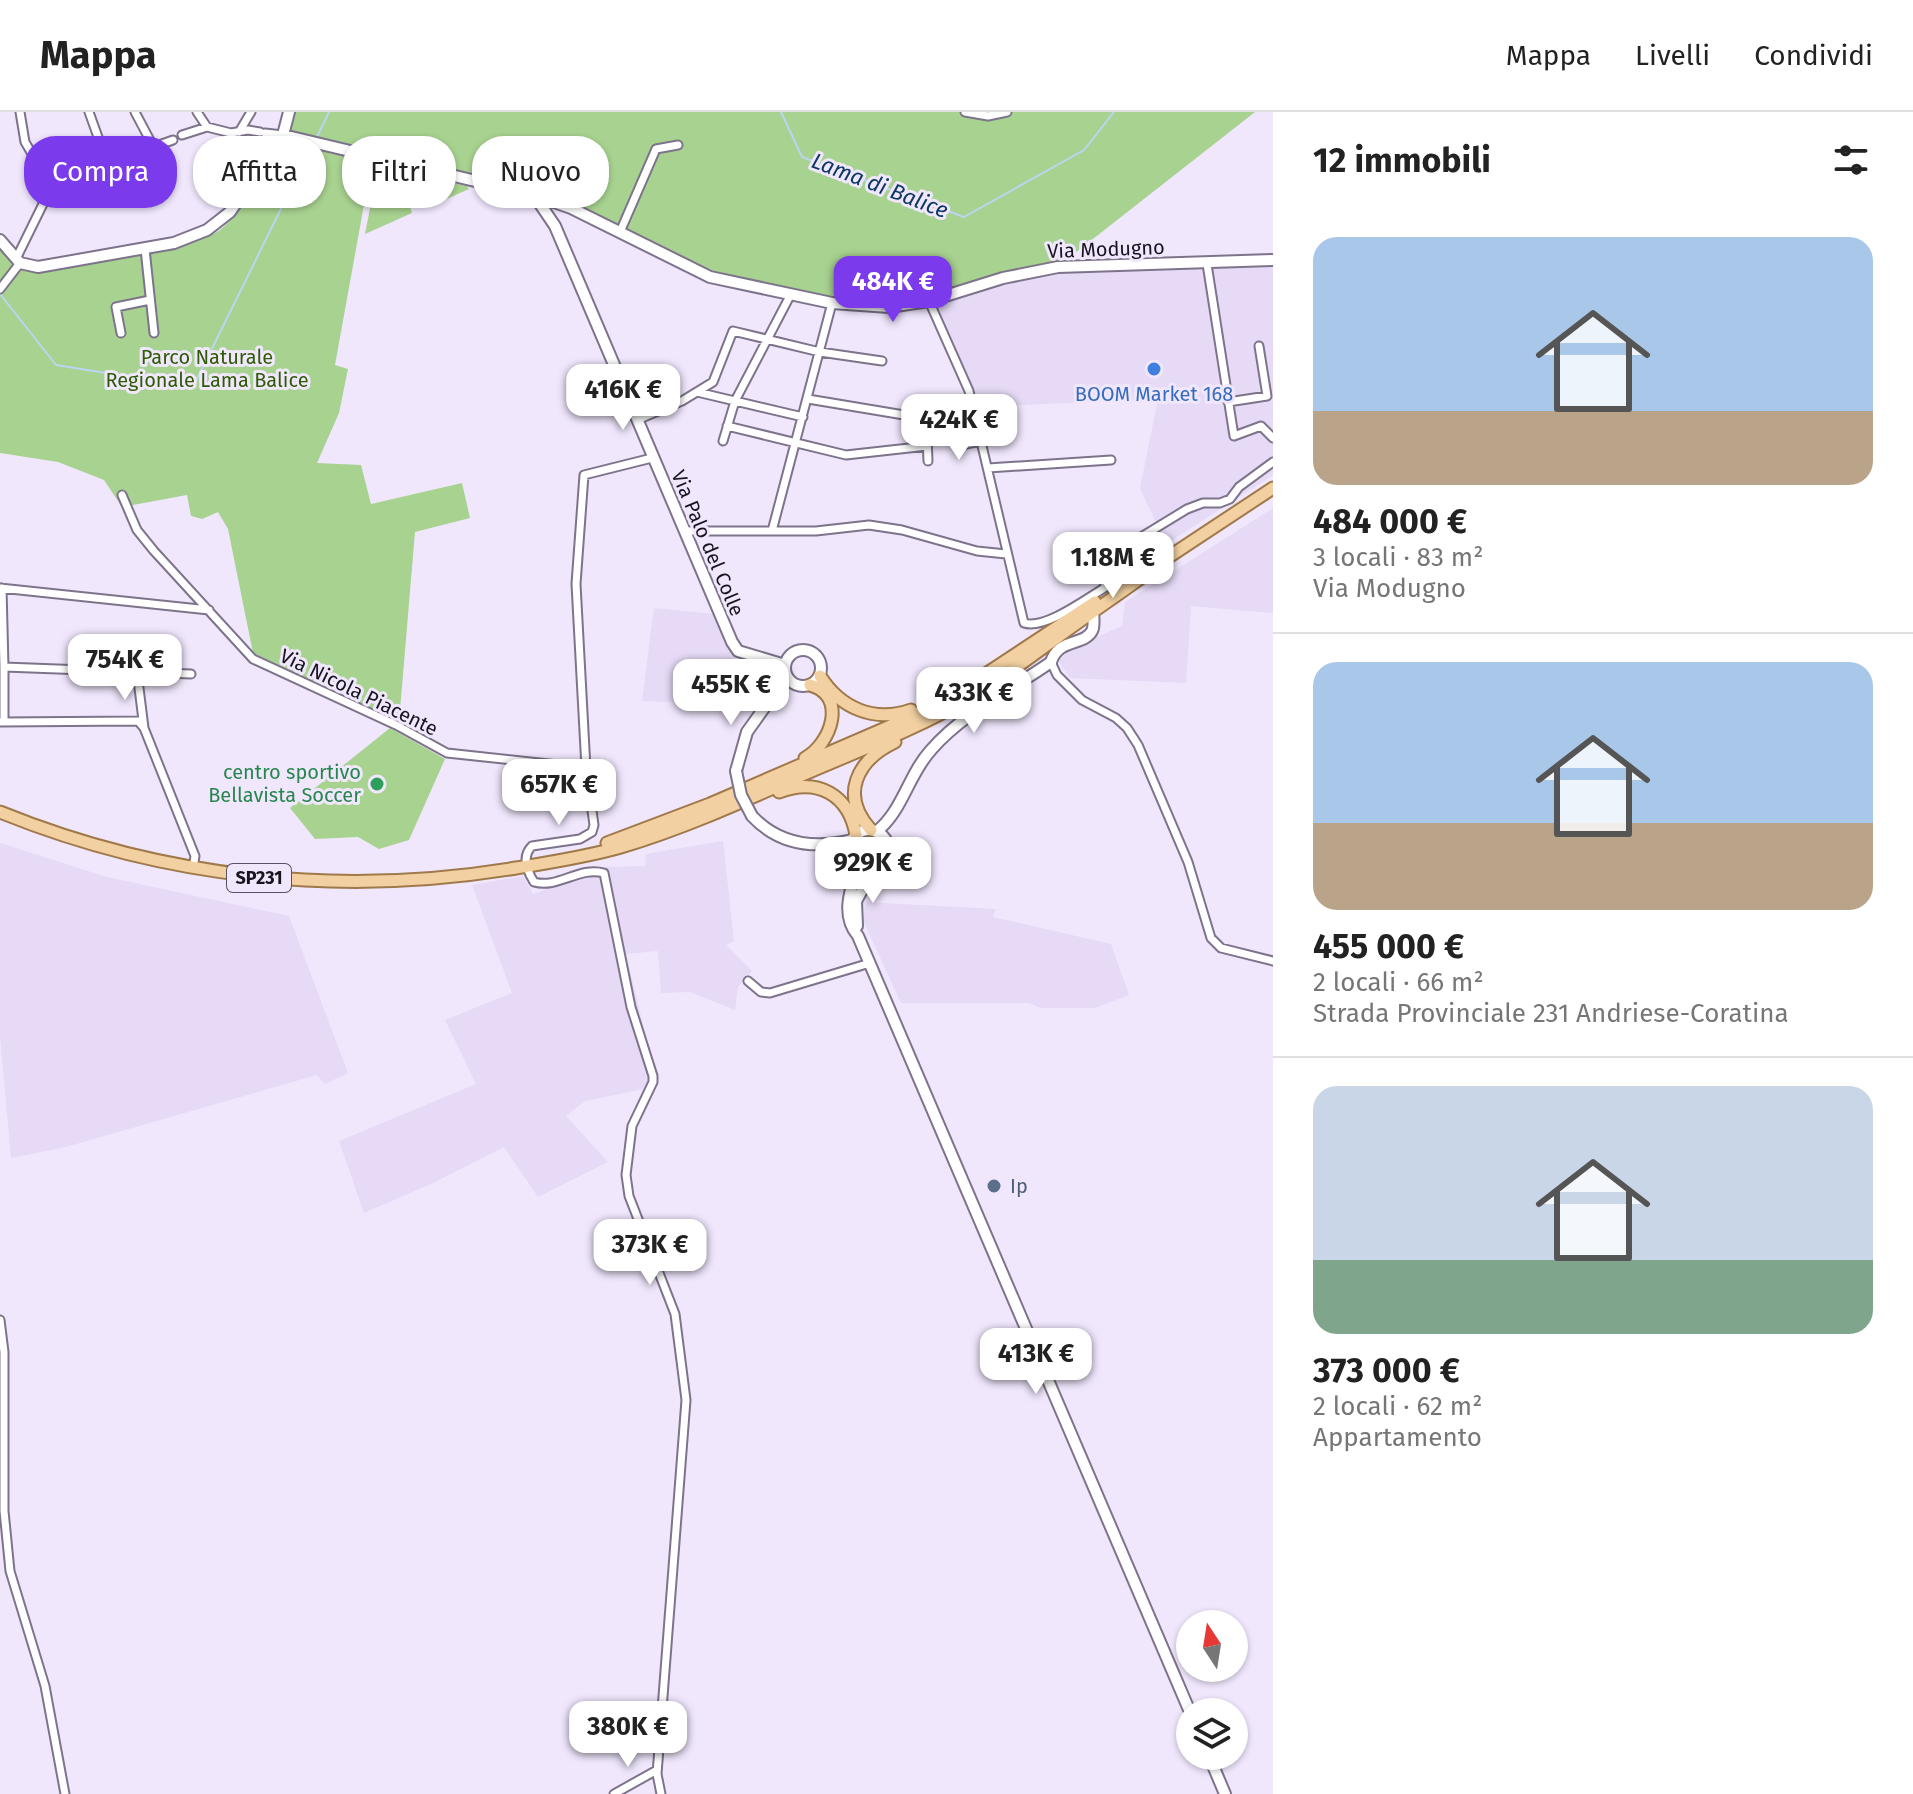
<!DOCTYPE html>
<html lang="it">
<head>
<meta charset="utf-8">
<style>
	body { margin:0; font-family:"Fira Sans",sans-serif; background:#f2f2f2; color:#222; height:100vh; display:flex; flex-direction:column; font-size:30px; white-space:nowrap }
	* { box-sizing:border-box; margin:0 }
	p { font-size:26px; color:#767676 }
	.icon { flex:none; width:44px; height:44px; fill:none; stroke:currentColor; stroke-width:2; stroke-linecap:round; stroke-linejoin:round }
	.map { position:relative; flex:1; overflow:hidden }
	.side { display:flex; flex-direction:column; background:#fff; width:640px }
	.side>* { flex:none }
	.top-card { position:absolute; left:24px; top:24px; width:760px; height:72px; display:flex; gap:16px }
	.needle { width:52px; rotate:348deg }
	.controls { position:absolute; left:1176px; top:1498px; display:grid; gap:16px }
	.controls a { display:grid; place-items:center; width:72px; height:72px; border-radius:50%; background:#fff; box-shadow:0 2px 6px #0004; font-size:40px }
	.price { position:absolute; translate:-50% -68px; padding:0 18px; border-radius:16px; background:#fff; color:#222; font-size:26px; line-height:52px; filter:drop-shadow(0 2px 4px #0008) }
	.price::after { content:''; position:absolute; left:50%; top:48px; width:24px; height:18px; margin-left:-12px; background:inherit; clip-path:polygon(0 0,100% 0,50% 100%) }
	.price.active { background:#7c3aed; color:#fff }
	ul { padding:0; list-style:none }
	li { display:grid; align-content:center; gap:16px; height:424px; padding:0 40px }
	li+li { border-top:2px solid #e0e0e0 }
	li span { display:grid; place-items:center; height:248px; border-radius:24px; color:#555 }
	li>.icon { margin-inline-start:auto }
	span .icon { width:144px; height:144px; fill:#fffc; stroke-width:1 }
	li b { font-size:34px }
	h2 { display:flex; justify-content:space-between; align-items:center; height:96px; padding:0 40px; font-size:34px }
	.tag { padding:0 28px; border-radius:32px; background:#fff; box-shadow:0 2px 6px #0004; font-size:28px; line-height:72px }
	.tag.active { background:#7c3aed; color:#fff }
	header { display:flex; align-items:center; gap:48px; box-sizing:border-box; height:112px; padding:0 40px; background:#fff; border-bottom:2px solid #e0e0e0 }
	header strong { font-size:38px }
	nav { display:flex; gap:44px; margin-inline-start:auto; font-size:28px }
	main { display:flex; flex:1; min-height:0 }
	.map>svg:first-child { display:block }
	.built { fill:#e6daf6 }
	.green { fill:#a8d290 }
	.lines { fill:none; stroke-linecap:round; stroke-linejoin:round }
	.stream { stroke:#bcd4f1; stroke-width:2 }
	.street-casing { stroke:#7d738b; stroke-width:11 }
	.secondary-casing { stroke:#7d738b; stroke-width:14 }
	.primary-casing { stroke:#a0794a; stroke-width:15 }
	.street { stroke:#fff; stroke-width:7 }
	.secondary { stroke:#fff; stroke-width:10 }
	.primary { stroke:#f2d0a1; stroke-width:11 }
	.secondary-bridge-casing { stroke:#7d738b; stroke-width:14; stroke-linecap:butt }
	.secondary-bridge { stroke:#fff; stroke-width:10 }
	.shop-dot { fill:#3f7fe0; stroke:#f0e7fd; stroke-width:3 }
	.leisure-dot { fill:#2e9e5b; stroke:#f0e7fd; stroke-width:3 }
	.service-dot { fill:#5c6f8a; stroke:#f0e7fd; stroke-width:3 }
	.labels { text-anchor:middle; stroke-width:6; stroke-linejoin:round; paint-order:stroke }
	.shield { fill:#f0e7fd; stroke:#595361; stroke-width:2 }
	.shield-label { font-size:18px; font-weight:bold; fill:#18141e }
	.street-label { font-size:20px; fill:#18141e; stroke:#f0e7fd }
	.park-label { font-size:20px; fill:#2e5b03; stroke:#f0e7fd }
	.shop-label { font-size:20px; fill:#366cbe; stroke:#f0e7fd }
	.leisure-label { font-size:20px; fill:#27864d; stroke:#f0e7fd; text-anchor:end }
	.service-label { font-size:20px; fill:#4e5e75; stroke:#f0e7fd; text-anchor:start }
	.water-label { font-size:22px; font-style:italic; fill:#0d3864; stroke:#f0e7fd }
</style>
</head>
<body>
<header>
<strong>Mappa</strong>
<nav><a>Mappa</a><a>Livelli</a><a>Condividi</a></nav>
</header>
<main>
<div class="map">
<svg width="1273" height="1682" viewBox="0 0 1273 1682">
	<rect width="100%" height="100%" fill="#f0e7fd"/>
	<path class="built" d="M1273,143V363L1166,432L1140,376L1158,287L979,295L930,182L1046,151Z
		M1273,396V501L1191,494L1186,571L1070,566L1058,548L1074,535L1122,514L1125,490Z
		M654,496L715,502L755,593L642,589Z
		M723,729L734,829L726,833L752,859L738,875L735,898L690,880L661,881L658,839L626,842L658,974L585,989L566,1004L608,1050L538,1085L504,1035L433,1071L364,1101L339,1029L476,972L445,908L512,881L472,773L523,764L533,782L608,755L645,754L646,742Z
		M0,731L107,765L289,804L348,961L325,972L317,963L66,1035L11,1046L0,924Z
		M865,790L996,797L993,805L1111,832L1129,883L1095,896H1041L1029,891H901L863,808Z"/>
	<path class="green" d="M295,0H1255L1061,152L938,181L857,194L739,170L551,87L444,55L373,43L335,253L348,257L339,301L317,351L361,353L371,392L462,371L470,406L415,420L399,610L357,590L354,582L327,569L317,571L253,541L228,417L218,400L202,407L191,404L187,383L122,395L104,368L58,350L0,341V137L17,158C57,152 194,138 220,118C255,89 276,40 295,0Z
		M378,55L405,59V78L412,101L365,122Z
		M414,63L467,74L469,77L433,93L427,77Z
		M390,616L445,647L409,728L379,737L358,725L315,727L290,696Z"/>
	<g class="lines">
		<path class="stream" d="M781,0L802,45L964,105L1084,38L1114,0
			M317,25L329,0
			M0,182L56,253L193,275L312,34"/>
		<defs>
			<path id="street" d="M89,0L108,53
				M135,0L153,34
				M197,0L207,15
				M965,0L988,4L1007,0
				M239,20L251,0
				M265,21L283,23
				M182,23L207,15L231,21L248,18L260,20
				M35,47H44L79,56
				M92,57L173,28
				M620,120L656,37L678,33
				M145,137L154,221
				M16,147L43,92L35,47L25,30L20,0
				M1207,152L1234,324L1261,314L1273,326
				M0,177L20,151
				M929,189L969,279L1024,511C1045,518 1087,486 1106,475L1097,452L1187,397L1203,391H1220L1230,387L1239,375L1273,350
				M121,221L116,195L150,188
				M697,280L803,305
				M808,287L904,303L973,294
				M1228,290L1267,284L1259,234
				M637,308L682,289L713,270L733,219L820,240L882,249
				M727,314L846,343L927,334
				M936,321L947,320L958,334L981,329
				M723,329L735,289L791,182
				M928,349L927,325L936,321L932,300
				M988,356L1111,348
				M122,383L137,418L154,439L253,547L396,613L447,641L586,656L576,472L584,363L652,346
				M684,419H816L869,413L902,418L977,439L1006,442
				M772,419L832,191
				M0,476L209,498
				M2,476L4,555L191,562
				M1051,550L1057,563L1082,588L1116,606L1127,616L1138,633L1188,750L1211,826L1221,836L1273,849
				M4,555V610
				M137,560L144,616
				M0,610L138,609L144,616L195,744L193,756
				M586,656L594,713L592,720L580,727L532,734C521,745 527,759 534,770C558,777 579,754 604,761L631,895L653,964V970L632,1014L626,1063L629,1084L675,1202L686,1288L657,1662L661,1682
				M748,869L761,880L770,881L870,851
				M0,1208L4,1240V1399L10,1459L45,1574L65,1682
				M614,1682L657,1658"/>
			<path id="secondary" d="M283,23L534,83L571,96L710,165L832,191L889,195L929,189L1003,166L1058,155L1273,148
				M534,83L555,114L732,530L738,539L785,553
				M0,128L20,151L38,155L174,131L207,118L230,100L283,23L289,0
				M785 556a18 18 0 1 1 36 0a18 18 0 1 1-36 0Z
				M736,659L747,620L787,564
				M752,704C779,733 815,737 852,728
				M850 737a19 19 0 1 1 38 0a19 19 0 1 1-38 0Z
				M876,720C903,699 908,663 931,638C963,601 1011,578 1051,550C1058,526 1084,534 1092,519C1095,514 1093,505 1093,499
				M823,734L853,748
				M858,753C851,776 840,803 858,824L1190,1600
				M857,814L856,789L875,755
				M1209,1644L1225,1682"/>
			<path id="primary" d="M1155,454L1273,376
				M820,564C840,596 874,611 911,598
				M805,646C831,632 848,584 810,573
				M779,680C818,665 849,683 856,723
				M0,700C165,767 341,785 516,756C552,750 586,745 621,735C685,716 746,688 807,661C860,638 916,617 966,588C999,569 1029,546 1059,524C1093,499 1128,476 1161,451
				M871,718C839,683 857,648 895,630
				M607,731L710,692L909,606L969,573L1095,490"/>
		</defs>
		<use href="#street" class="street-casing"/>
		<use href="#secondary" class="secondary-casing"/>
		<use href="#primary" class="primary-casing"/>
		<use href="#street" class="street"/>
		<use href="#secondary" class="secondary"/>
		<use href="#primary" class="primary"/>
		<defs>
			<path id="secondary-bridge" d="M736,659L741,683L752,704"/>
		</defs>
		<use href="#secondary-bridge" class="secondary-bridge-casing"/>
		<use href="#secondary-bridge" class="secondary-bridge"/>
	</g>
	<circle class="shop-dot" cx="1154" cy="257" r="8"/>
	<circle class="leisure-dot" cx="377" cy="672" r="8"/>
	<circle class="service-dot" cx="994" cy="1074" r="8"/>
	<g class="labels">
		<rect class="shield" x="227" y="752" width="64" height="28" rx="6"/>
		<g class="shield-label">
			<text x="259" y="772">SP231</text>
		</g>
		<g class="street-label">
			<text transform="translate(1106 137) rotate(-2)" y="7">Via Modugno</text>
			<text transform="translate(708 431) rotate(67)" y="7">Via Palo del Colle</text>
			<text transform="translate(359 580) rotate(26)" y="7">Via Nicola Piacente</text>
		</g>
		<g class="park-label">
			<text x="207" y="252">Parco Naturale<tspan x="207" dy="23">Regionale Lama Balice</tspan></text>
		</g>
		<g class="shop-label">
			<text x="1154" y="289">BOOM Market 168</text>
		</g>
		<g class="leisure-label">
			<text x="361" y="667">centro sportivo<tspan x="361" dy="23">Bellavista Soccer</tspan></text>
		</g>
		<g class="service-label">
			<text x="1010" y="1081">Ip</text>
		</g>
		<g class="water-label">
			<text transform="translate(880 73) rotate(21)" y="8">Lama di Balice</text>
		</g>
	</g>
</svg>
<div class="controls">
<a><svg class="needle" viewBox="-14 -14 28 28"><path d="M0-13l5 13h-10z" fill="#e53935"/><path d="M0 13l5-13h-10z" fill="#767676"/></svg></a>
<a><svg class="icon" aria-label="layers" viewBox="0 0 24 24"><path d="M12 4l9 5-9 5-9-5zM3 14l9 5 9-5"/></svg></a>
</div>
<b class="price active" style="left:893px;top:212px">484K €</b>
<b class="price" style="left:623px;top:320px">416K €</b>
<b class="price" style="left:959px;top:350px">424K €</b>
<b class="price" style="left:1113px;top:488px">1.18M €</b>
<b class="price" style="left:125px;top:590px">754K €</b>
<b class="price" style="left:731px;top:615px">455K €</b>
<b class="price" style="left:974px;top:623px">433K €</b>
<b class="price" style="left:559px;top:715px">657K €</b>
<b class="price" style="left:873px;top:793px">929K €</b>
<b class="price" style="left:650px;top:1175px">373K €</b>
<b class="price" style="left:1036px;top:1284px">413K €</b>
<b class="price" style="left:628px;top:1657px">380K €</b>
<div class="top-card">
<a class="tag active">Compra</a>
<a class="tag">Affitta</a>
<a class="tag">Filtri</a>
<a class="tag">Nuovo</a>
</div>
</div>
<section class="side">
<h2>12 immobili<svg class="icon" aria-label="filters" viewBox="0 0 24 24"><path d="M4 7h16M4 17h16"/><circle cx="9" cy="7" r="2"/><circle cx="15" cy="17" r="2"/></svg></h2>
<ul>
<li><span style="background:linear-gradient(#a9c7e8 70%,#b9a48a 0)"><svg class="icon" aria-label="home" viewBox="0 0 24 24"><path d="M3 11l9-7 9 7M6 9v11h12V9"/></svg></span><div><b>484 000 €</b><p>3 locali · 83 m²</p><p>Via Modugno</p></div></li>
<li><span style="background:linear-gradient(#a9c7e8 65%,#b9a48a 0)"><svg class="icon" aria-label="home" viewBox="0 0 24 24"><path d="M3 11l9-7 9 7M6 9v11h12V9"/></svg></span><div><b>455 000 €</b><p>2 locali · 66 m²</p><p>Strada Provinciale 231 Andriese-Coratina</p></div></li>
<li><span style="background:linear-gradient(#c9d6e8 70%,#7fa58c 0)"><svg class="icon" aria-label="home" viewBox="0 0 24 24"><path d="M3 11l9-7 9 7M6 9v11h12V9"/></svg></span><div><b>373 000 €</b><p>2 locali · 62 m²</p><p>Appartamento</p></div></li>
</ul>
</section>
</main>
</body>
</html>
